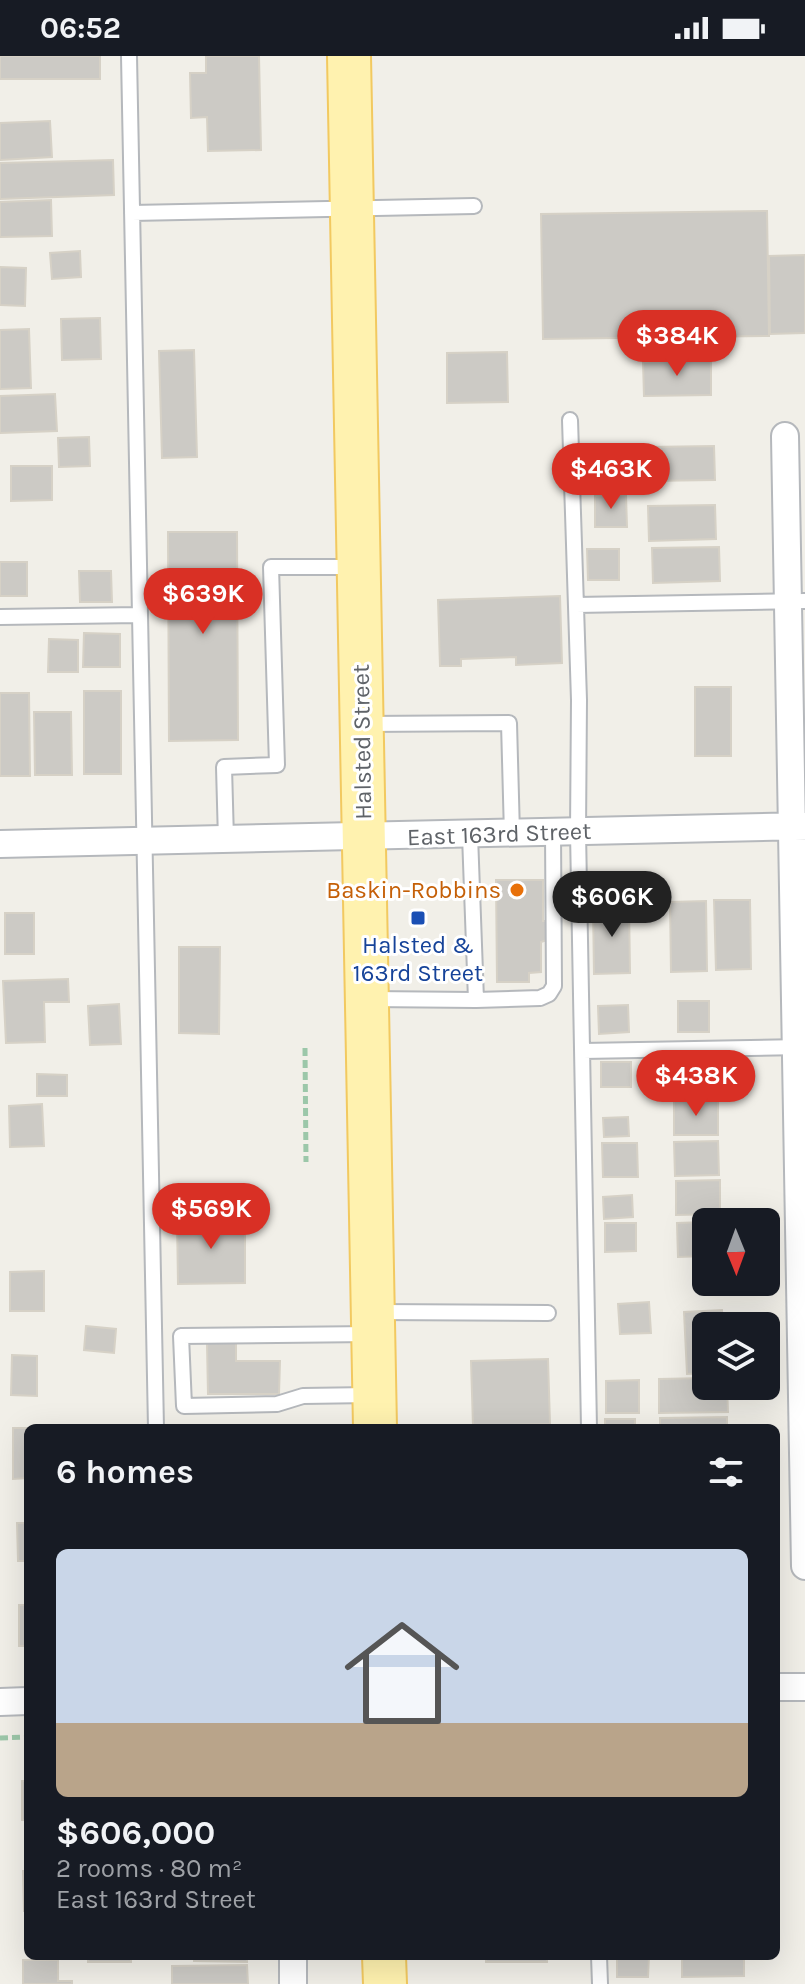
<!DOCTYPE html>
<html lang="en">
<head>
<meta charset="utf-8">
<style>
	body { margin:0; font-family:Karla,sans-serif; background:#242831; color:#f1f3f6; height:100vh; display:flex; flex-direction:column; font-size:30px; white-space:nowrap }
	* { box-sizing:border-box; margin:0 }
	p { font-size:26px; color:#9ea1a6 }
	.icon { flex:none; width:44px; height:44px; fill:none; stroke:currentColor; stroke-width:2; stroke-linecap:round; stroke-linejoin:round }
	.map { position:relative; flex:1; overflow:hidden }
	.details { position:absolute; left:24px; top:1368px; width:756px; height:536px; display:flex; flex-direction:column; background:#171b24; border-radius:12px; box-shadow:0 8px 32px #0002 }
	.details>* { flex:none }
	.needle { width:52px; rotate:179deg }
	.fabs { position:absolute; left:692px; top:1152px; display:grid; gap:16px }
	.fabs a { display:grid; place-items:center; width:88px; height:88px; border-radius:12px; background:#171b24; box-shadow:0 8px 32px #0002; font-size:40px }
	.price { position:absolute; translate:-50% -68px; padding:0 18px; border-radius:28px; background:#d93025; color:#fff; font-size:26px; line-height:52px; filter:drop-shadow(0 2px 4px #0008) }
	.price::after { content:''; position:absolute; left:50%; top:48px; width:24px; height:18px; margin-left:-12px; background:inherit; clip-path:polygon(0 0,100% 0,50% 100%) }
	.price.selected { background:#222; color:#fff }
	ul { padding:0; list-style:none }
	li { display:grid; align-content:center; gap:16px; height:424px; padding:0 32px }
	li+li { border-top:2px solid #363941 }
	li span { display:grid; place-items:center; height:248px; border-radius:12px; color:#555 }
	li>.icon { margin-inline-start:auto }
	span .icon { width:144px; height:144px; fill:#fffc; stroke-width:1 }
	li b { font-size:34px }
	h2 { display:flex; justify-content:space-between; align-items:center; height:96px; padding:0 32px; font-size:34px }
	.status { display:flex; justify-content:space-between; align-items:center; height:56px; padding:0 40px; background:#171b24; direction:ltr }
	.status svg { height:22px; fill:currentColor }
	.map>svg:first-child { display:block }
	.building { fill:#cccac5; stroke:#d6d1c6; stroke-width:2 }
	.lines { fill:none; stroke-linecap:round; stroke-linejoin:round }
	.lane-casing { stroke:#b5b8bc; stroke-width:18 }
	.street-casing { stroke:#b5b8bc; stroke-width:30 }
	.primary-casing { stroke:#f2c960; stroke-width:46 }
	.path { stroke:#9cc7a9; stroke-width:5; stroke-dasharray:8 4; stroke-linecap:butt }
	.lane { stroke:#fff; stroke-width:14 }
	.street { stroke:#fff; stroke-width:26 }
	.primary { stroke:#fff2af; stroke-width:42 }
	.food-dot { fill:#e8710a; stroke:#fff; stroke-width:3 }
	.transit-dot { fill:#1a4fb4; stroke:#fff; stroke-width:3 }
	.labels { text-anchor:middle; stroke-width:6; stroke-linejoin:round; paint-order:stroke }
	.street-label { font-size:24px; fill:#5f6368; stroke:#fff }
	.food-label { font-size:24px; fill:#c56008; stroke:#fff; text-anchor:end }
	.transit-label { font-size:24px; fill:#164399; stroke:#fff }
</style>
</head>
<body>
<div class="status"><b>06:52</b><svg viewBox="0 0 49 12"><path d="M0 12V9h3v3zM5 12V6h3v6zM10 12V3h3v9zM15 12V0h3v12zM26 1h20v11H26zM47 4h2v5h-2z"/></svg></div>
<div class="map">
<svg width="805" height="1928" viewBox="0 0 805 1928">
	<rect width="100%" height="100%" fill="#f1efe8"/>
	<path class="building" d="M0,0H100V23H0Z
		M206,0H259L261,94L208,95L207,61L191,62L190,17H206Z
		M50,65L52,101L0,104V67Z
		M113,104L114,139L0,143V107Z
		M51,144L52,180L0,181V146Z
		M767,155L769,280L543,283L541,158Z
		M80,195L81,221L52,223L50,197Z
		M805,199V277L770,278L769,200Z
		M0,211L26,212L25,250L0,249Z
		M100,262L101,303L62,304L61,263Z
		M29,273L31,332L0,333V274Z
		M194,294L197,401L162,402L159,295Z
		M507,296L508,346L447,347V297Z
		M711,304V339L644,340L643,306Z
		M55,338L57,375L0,377V340Z
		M89,381L90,410L59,411L58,382Z
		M593,388H625V420H594Z
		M714,390L715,424L647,425V391Z
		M11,410H52V444L11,445Z
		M626,439L627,471H595V440Z
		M715,449L716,483L649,485L648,450Z
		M168,476H237L238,684L169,685Z
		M719,491L720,525L653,527L652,492Z
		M587,493H619V524H588Z
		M0,506H27V540H0Z
		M79,515H111L112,546H80Z
		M560,540L562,607L516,609V601L461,603V610H440L438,544Z
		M84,577L120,578V611H83Z
		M49,583L78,584V616H48Z
		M695,631H731V700H695Z
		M84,635H121V718H84Z
		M0,637H29L30,720H0Z
		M34,656H71L72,719H35Z
		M496,824H543V865H550V883L541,886V916L529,917V926H497Z
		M714,844H750L751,913L716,914Z
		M706,845L707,915L671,916L670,846Z
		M629,848L630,917L594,918L593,849Z
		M5,857H34V898H5Z
		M179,891H220L219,978L179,977Z
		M68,923L69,946H44L45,986L6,987L3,925Z
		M678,945H709V976H678Z
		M119,948L121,988L90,989L88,950Z
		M628,949L629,976L599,978L598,950Z
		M718,1003L719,1038L665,1040L664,1005Z
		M601,1006H631V1031H601Z
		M37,1018L67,1019V1040H37Z
		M674,1045H718V1079H674Z
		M42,1048L44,1090L10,1091L9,1050Z
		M628,1061L629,1080L604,1081L603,1062Z
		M718,1085L719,1119L675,1120L674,1086Z
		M602,1087H637L638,1121H603Z
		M720,1124V1158L676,1159V1125Z
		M632,1139L633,1161L604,1163L603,1141Z
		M177,1163H245V1227L178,1228Z
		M706,1166V1200L678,1201L677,1167Z
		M605,1167H636V1195L605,1196Z
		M44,1215V1255H10V1216Z
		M649,1246L651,1277L620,1278L618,1248Z
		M722,1254L723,1270H706V1317L687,1318L684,1256Z
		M86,1270L116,1273L114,1297L84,1294Z
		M207,1287H236V1305H280L279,1338H208Z
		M12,1299L37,1300V1340L11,1339Z
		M548,1303L550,1368L473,1370L471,1305Z
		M706,1322V1330H727L728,1356L659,1357V1323Z
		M639,1324V1357H606V1325Z
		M727,1361V1372H660V1362Z
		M605,1363H635V1372H605Z
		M13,1372H43H28V1422L13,1423Z
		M17,1467H28V1505H18Z
		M19,1549H28V1590H19Z
		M22,1725H28V1764H22Z
		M23,1815H28V1855H24Z
		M88,1900H131V1906H88Z
		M194,1900H247V1906L194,1905Z
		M486,1900H547V1906H486Z
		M617,1900H649L648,1921H617Z
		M682,1900H744V1920L682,1921Z
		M23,1904H58V1925H72V1928H23Z
		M247,1909L248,1928H172V1910Z"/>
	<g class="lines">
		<defs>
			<path id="lane" d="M129,0L156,1372
				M132,157L474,150
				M570,364L579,644L578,776L589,1372
				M576,549L805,545
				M0,561L139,559
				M366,668L509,667L512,778
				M226,784L224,711L277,709L271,511H354
				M369,943L476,944L470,779
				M476,944L540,942L549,938L554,930L553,777
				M583,995L802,991
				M376,1256L548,1257
				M370,1339L303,1340L277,1348L184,1350L181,1280L371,1278
				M599,1900L600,1928"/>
			<path id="street" d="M785,380L805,1510
				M0,788L805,770
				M776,1631H805
				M0,1646L28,1645
				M293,1900V1928"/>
			<path id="primary" d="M349,0L375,1372
				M384,1900L385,1928"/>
		</defs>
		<use href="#lane" class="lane-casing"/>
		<use href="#street" class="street-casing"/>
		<use href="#primary" class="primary-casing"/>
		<path class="path" d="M305,992L306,1106
			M0,1682L28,1681"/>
		<use href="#lane" class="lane"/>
		<use href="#street" class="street"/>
		<use href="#primary" class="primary"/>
	</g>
	<circle class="food-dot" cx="517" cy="834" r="8"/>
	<rect class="transit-dot" x="410" y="854" width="16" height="16" rx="4"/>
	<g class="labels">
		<g class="street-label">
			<text transform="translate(362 686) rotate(-91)" y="8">Halsted Street</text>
			<text transform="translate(499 778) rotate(-2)" y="8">East 163rd Street</text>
		</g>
		<g class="food-label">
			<text x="501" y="842">Baskin-Robbins</text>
		</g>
		<g class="transit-label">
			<text x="418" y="897">Halsted &amp;<tspan x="418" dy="28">163rd Street</tspan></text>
		</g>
	</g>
</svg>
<div class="fabs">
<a><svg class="needle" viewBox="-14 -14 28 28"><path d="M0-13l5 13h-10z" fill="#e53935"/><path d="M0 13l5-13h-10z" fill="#9ea1a6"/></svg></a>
<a><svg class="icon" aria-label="layers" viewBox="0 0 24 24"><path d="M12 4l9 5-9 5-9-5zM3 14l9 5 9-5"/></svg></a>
</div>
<b class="price" style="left:677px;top:322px">$384K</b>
<b class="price" style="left:611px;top:455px">$463K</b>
<b class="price" style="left:203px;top:580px">$639K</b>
<b class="price selected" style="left:612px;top:883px">$606K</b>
<b class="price" style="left:696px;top:1062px">$438K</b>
<b class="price" style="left:211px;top:1195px">$569K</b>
<section class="details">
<h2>6 homes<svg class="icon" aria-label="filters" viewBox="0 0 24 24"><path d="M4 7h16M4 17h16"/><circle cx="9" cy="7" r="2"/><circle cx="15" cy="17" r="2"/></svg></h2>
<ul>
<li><span style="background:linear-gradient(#c9d6e8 70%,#b9a48a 0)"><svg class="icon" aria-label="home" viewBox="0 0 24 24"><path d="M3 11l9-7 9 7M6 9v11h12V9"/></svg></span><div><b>$606,000</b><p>2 rooms · 80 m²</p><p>East 163rd Street</p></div></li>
</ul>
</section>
</div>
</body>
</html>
